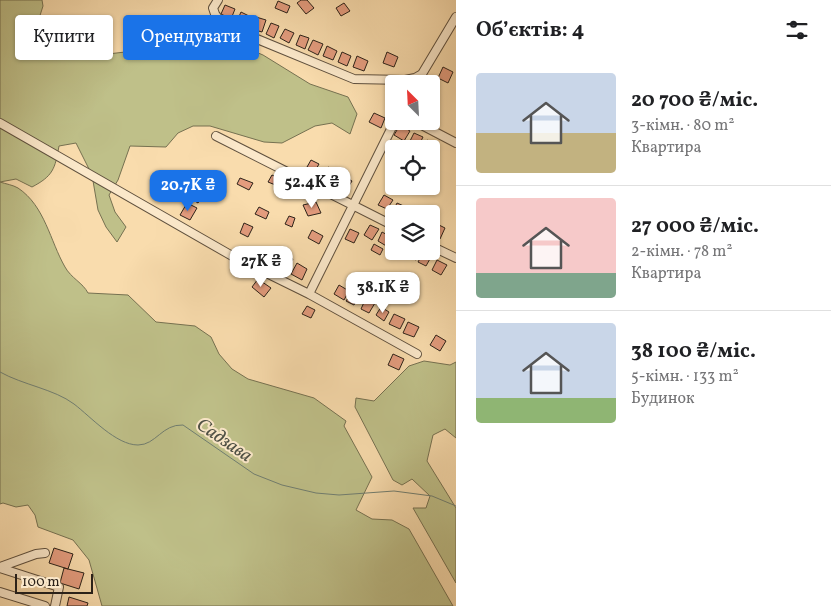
<!DOCTYPE html>
<html lang="uk">
<head>
<meta charset="utf-8">
<style>
	body { margin:0; font-family:Vollkorn,serif; background:#f6f6f6; color:#202124; height:100vh; display:flex; flex-direction:column; font-size:19px; white-space:nowrap }
	* { box-sizing:border-box; margin:0 }
	p { font-size:16px; color:#757577 }
	.icon { flex:none; width:28px; height:28px; fill:none; stroke:currentColor; stroke-width:2; stroke-linecap:round; stroke-linejoin:round }
	.map { position:relative; flex:1; overflow:hidden }
	.sheet { display:flex; flex-direction:column; background:#fff; width:375px }
	.sheet>* { flex:none }
	.top-card { position:absolute; left:15px; top:15px; width:365px; height:45px; display:flex; gap:10px }
	.needle { width:32px; rotate:336deg }
	.tools { position:absolute; left:385px; top:75px; display:grid; gap:10px }
	.tools a { display:grid; place-items:center; width:55px; height:55px; border-radius:5px; background:#fff; box-shadow:0 1px 4px #0004; font-size:25px }
	.scale { position:absolute; left:15px; bottom:12px; width:78px; box-sizing:border-box; padding-left:5px; border:2px solid #2c2219; border-top:0; font-size:14px; line-height:18px; white-space:nowrap; color:#2c2219; -webkit-text-stroke:4px #fbe8ca; paint-order:stroke }
	.price { position:absolute; translate:-50% -42px; padding:0 11px; border-radius:10px; background:#fff; color:#222; font-size:16px; line-height:32px; filter:drop-shadow(0 1px 2px #0008) }
	.price::after { content:''; position:absolute; left:50%; top:30px; width:15px; height:11px; margin-left:-8px; background:inherit; clip-path:polygon(0 0,100% 0,50% 100%) }
	.price.active { background:#1a73e8; color:#fff }
	ul { padding:0; list-style:none }
	li { display:flex; align-items:center; gap:15px; height:125px; padding:0 20px }
	li+li { border-top:1px solid #e0e0e0 }
	li span { display:grid; place-items:center; flex:none; width:140px; height:100px; border-radius:5px; color:#555 }
	li>.icon { margin-inline-start:auto }
	span .icon { width:60px; height:60px; fill:#fffc; stroke-width:1 }
	li b { font-size:21px }
	h2 { display:flex; justify-content:space-between; align-items:center; height:60px; padding:0 20px; font-size:21px }
	.chip { padding:0 18px; border-radius:5px; background:#fff; box-shadow:0 1px 4px #0004; font-size:18px; line-height:45px }
	.chip.active { background:#1a73e8; color:#fff }
	main { display:flex; flex:1; min-height:0 }
	.map>svg:first-child { display:block }
	.green { fill:#bfc089; stroke:#767151 }
	.lines { fill:none; stroke-linecap:round; stroke-linejoin:round }
	.stream { stroke:#707e71; stroke-width:1 }
	.building { fill:#e49c7e; stroke:#2c2219 }
	.minor-casing { stroke:#5f503e; stroke-width:10 }
	.minor { stroke:#fbe8ca; stroke-width:8 }
	.labels { text-anchor:middle; stroke-width:4; stroke-linejoin:round; paint-order:stroke }
	.water-label { font-size:19px; font-style:italic; fill:#4e5045; stroke:#fbe8ca }
</style>
</head>
<body>
<main>
<div class="map">
<svg width="456" height="606" viewBox="0 0 456 606">
	<rect width="100%" height="100%" fill="#f9dcad"/>
	<filter id="stains"><feTurbulence type="fractalNoise" baseFrequency=".004" numOctaves="4"/><feColorMatrix values="0 0 0 0 .2 0 0 0 0 .09 0 0 0 0 .02 0 0 0 .5 -.17"/></filter>
	<radialGradient id="worn" r=".72"><stop offset=".6" stop-color="#630" stop-opacity="0"/><stop offset="1" stop-color="#630" stop-opacity=".3"/></radialGradient>
	<path class="green" d="M0,0H42L43,6L37,25L49,39L68,48L108,54L227,40L263,55L310,84L348,97L357,114L350,134L332,123L315,126L282,143L264,142L210,126H193L178,133L166,147L130,146L118,180L109,195L115,212L126,227L117,242L106,227L98,210L92,175L76,143L59,146C55,169 53,176 32,187L16,179L0,182C6,184 13,185 18,188C45,206 50,241 65,267C71,278 83,283 88,293L128,295L156,322L195,326L211,337L219,354L232,369L248,379L314,398L346,421L344,426L372,477L356,510L372,519L392,520L409,529L453,606H102L89,560L73,540L38,527L35,515L28,505L16,507L3,503L0,504Z
		M424,361L450,365L456,362V438L445,429L433,435L427,461L456,508V583L413,508H426L430,496L412,479L402,485L393,480L355,407L356,398L374,401L409,366Z"/>
	<g class="lines">
		<path class="stream" d="M0,372C23,385 54,389 74,404C91,417 116,445 138,445C156,445 162,424 183,425L254,474L282,485L316,493L339,495L394,491L432,496L456,506"/>
	</g>
	<path class="building" d="M301,0H307L314,8L306,14L297,3Z
		M278,1L290,6L287,13L275,8Z
		M344,3L350,11L341,16L336,8Z
		M225,5L235,9L231,19L221,14Z
		M241,12L251,17L247,25L237,21Z
		M256,17L266,20L262,32L252,29Z
		M271,23L279,26L274,38L266,34Z
		M285,29L294,33L289,43L280,38Z
		M300,35L309,38L305,49L296,45Z
		M313,40L323,44L318,55L308,50Z
		M327,46L337,51L333,60L323,56Z
		M342,52L351,56L347,66L338,62Z
		M387,52L398,57L394,67L383,63Z
		M357,56L368,61L364,71L353,67Z
		M443,67L453,72L448,83L438,78Z
		M374,113L385,118L381,128L369,122Z
		M400,125L410,131L404,141L394,135Z
		M414,133L423,137L418,147L409,143Z
		M427,140L437,145L433,154L431,149H423Z
		M311,160L319,164L315,171L307,167Z
		M328,167L337,171L332,181L323,177Z
		M272,175L281,179L278,186L268,182Z
		M343,176L352,181L347,189L338,184Z
		M240,178L253,183L249,190L237,184Z
		M198,186L206,190L198,203L190,198Z
		M384,195L393,200L387,209L378,205Z
		M316,202L321,213L308,216L303,205Z
		M187,203L197,208L190,220L180,215Z
		M397,203L406,207L403,214L392,213Z
		M259,207L269,212L266,219L255,214Z
		M289,216L295,218L292,227L285,224Z
		M244,223L253,227L248,237L240,233Z
		M437,224L445,228L440,239L432,234Z
		M370,225L379,229L372,240L364,235Z
		M350,229L359,233L354,243L345,239Z
		M312,230L323,236L319,244L308,238Z
		M382,232L393,238L388,247L378,241Z
		M374,244L383,249L380,255L371,250Z
		M407,251H419L416,260L405,255Z
		M283,253L293,259L289,265L279,259Z
		M423,253L431,257L426,266L418,262Z
		M437,260L447,265L441,275L432,270Z
		M297,263L307,269L302,280L291,274Z
		M258,279L271,288L264,297L252,287Z
		M339,285L349,291L344,300L334,294Z
		M351,294L358,298L354,305L346,301Z
		M366,298L375,303L369,313L361,309Z
		M307,306L315,310L311,318L302,314Z
		M381,307L389,312L384,321L376,315Z
		M394,314L405,319L400,329L389,324Z
		M408,322L419,327L414,337L403,333Z
		M436,335L446,341L440,351L430,345Z
		M393,354L404,359L399,370L388,365Z
		M54,548L73,554L68,569L49,563Z
		M64,568L84,573L79,589L60,583Z
		M69,597L88,603L87,606H67Z"/>
	<g class="lines">
		<defs>
			<path id="minor" d="M218,0L213,8L215,14L223,25L354,79L405,80L415,78L422,74
				M416,84L456,17
				M414,121L456,143
				M0,123L234,257L309,294L417,354
				M216,136L394,226
				M431,246L456,258
				M309,294L395,121
				M0,567L36,554L45,553
				M0,568L59,587L55,606
				M0,592L45,606"/>
		</defs>
		<use href="#minor" class="minor-casing"/>
		<use href="#minor" class="minor"/>
	</g>
	<g class="labels">
		<g class="water-label">
			<text transform="translate(225 439) rotate(34)" y="7">Садзава</text>
		</g>
	</g>
	<rect width="100%" height="100%" filter="url(#stains)"/>
	<rect width="100%" height="100%" fill="url(#worn)"/>
</svg>
<div class="tools">
<a><svg class="needle" viewBox="-14 -14 28 28"><path d="M0-13l5 13h-10z" fill="#e53935"/><path d="M0 13l5-13h-10z" fill="#757577"/></svg></a>
<a><svg class="icon" aria-label="locate" viewBox="0 0 24 24"><circle cx="12" cy="12" r="6"/><path d="M12 2v4M12 18v4M2 12h4M18 12h4"/></svg></a>
<a><svg class="icon" aria-label="layers" viewBox="0 0 24 24"><path d="M12 4l9 5-9 5-9-5zM3 14l9 5 9-5"/></svg></a>
</div>
<div class="scale">100 m</div>
<b class="price" style="left:312px;top:209px">52.4K ₴</b>
<b class="price active" style="left:188px;top:212px">20.7K ₴</b>
<b class="price" style="left:261px;top:288px">27K ₴</b>
<b class="price" style="left:383px;top:314px">38.1K ₴</b>
<div class="top-card">
<a class="chip">Купити</a>
<a class="chip active">Орендувати</a>
</div>
</div>
<section class="sheet">
<h2>Об’єктів: 4<svg class="icon" aria-label="filters" viewBox="0 0 24 24"><path d="M4 7h16M4 17h16"/><circle cx="9" cy="7" r="2"/><circle cx="15" cy="17" r="2"/></svg></h2>
<ul>
<li><span style="background:linear-gradient(#c9d6e8 60%,#c2b280 0)"><svg class="icon" aria-label="home" viewBox="0 0 24 24"><path d="M3 11l9-7 9 7M6 9v11h12V9"/></svg></span><div><b>20 700 ₴/міс.</b><p>3-кімн. · 80 m²</p><p>Квартира</p></div></li>
<li><span style="background:linear-gradient(#f6c9c9 75%,#7fa58c 0)"><svg class="icon" aria-label="home" viewBox="0 0 24 24"><path d="M3 11l9-7 9 7M6 9v11h12V9"/></svg></span><div><b>27 000 ₴/міс.</b><p>2-кімн. · 78 m²</p><p>Квартира</p></div></li>
<li><span style="background:linear-gradient(#c9d6e8 75%,#8fb573 0)"><svg class="icon" aria-label="home" viewBox="0 0 24 24"><path d="M3 11l9-7 9 7M6 9v11h12V9"/></svg></span><div><b>38 100 ₴/міс.</b><p>5-кімн. · 133 m²</p><p>Будинок</p></div></li>
</ul>
</section>
</main>
</body>
</html>
